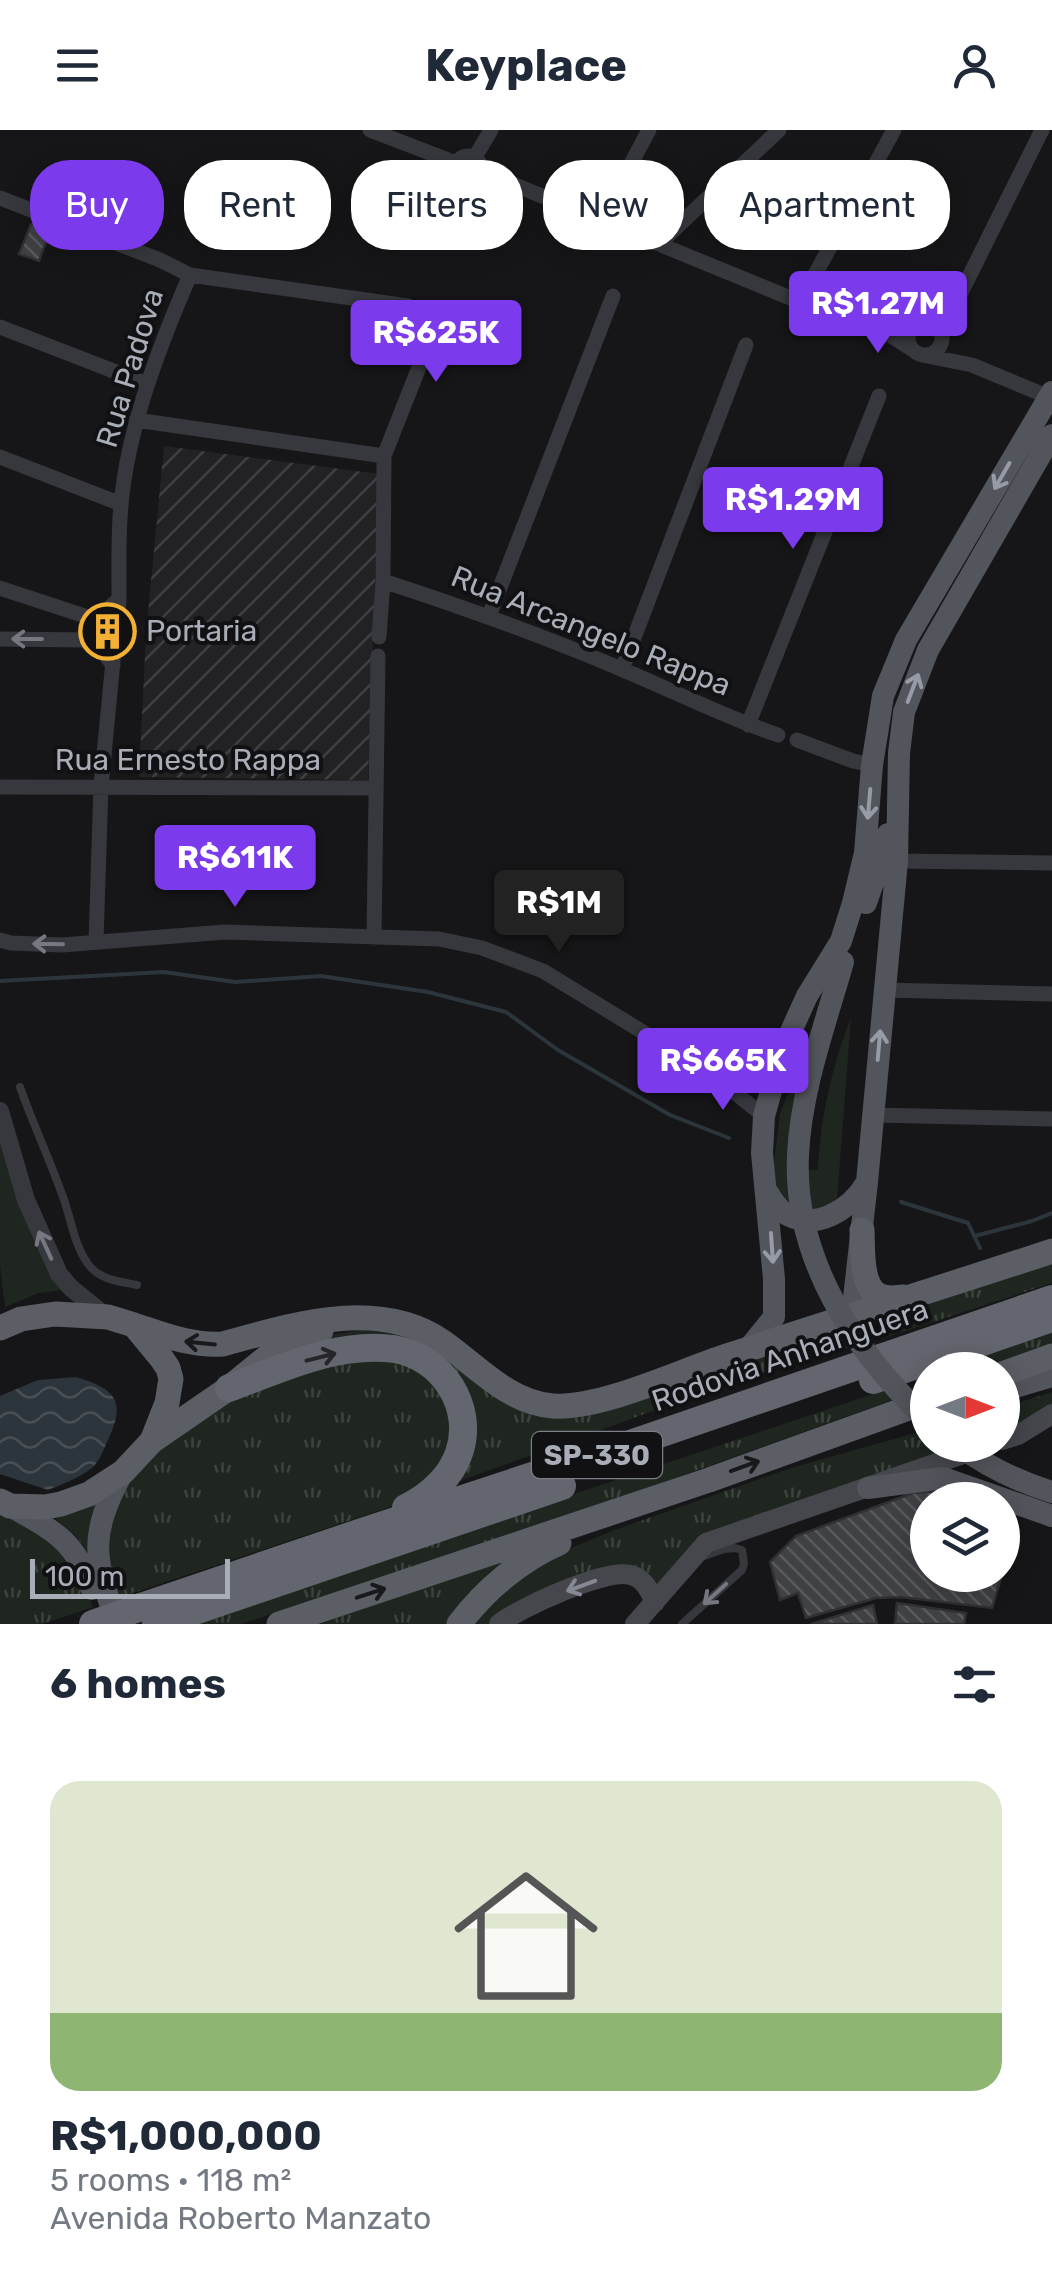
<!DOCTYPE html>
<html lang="en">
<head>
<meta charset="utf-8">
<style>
	body { margin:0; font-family:Rubik,sans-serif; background:#f6f6f7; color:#1f2937; height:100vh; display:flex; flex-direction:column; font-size:38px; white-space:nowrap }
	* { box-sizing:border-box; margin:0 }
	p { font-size:32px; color:#747a83 }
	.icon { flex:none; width:55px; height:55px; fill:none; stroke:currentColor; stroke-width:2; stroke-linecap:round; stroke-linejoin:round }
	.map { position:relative; height:1494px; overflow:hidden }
	.panel { display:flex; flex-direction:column; background:#fff; flex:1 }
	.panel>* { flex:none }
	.hud { position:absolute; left:30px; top:30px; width:992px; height:90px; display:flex; gap:20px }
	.needle { width:65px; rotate:90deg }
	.tools { position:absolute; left:910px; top:1222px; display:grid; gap:20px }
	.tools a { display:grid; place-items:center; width:110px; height:110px; border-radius:50%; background:#fff; box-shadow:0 5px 25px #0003; font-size:50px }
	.scale { position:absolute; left:30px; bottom:25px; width:200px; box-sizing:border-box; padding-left:10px; border:5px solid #a8adb8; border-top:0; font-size:28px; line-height:35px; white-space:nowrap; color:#a8adb8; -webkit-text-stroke:8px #111113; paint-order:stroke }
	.price { position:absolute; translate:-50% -85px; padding:0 22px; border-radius:10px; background:#7c3aed; color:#fff; font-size:32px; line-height:65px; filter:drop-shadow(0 2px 5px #0008) }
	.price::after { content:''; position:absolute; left:50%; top:60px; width:30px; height:22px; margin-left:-15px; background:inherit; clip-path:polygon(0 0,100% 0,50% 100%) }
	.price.selected { background:#222; color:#fff }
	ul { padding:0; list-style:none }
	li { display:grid; align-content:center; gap:20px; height:530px; padding:0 50px }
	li+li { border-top:2px solid #e0e1e3 }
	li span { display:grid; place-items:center; height:310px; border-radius:30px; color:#555 }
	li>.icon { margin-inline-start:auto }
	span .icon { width:180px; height:180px; fill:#fffc; stroke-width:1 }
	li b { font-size:42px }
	h2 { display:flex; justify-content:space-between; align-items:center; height:120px; padding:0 50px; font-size:42px }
	.chip { padding:0 35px; border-radius:40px; background:#fff; box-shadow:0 5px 25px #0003; font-size:35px; line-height:90px }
	.chip.selected { background:#7c3aed; color:#fff }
	header { display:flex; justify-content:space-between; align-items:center; height:130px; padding:0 50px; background:#fff; font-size:45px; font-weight:700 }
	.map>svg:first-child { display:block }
	.industrial { fill:url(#industrial-furrows) }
	.grass { fill:url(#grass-tufts) }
	.green { fill:#1e261f }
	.water { fill:url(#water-waves) }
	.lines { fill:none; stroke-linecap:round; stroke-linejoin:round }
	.stream { stroke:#2c353c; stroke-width:4 }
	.building { fill:url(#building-back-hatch); stroke:#303034; stroke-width:2.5 }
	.minor-tunnel { stroke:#333438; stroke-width:15; stroke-dasharray:15 8; stroke-linecap:butt }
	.service { stroke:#37383d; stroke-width:8 }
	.minor { stroke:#37383d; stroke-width:15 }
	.tertiary { stroke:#37383d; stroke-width:18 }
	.secondary { stroke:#45474d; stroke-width:20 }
	.primary { stroke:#53555c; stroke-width:22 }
	.trunk { stroke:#5b5e65; stroke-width:25 }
	.motorway { stroke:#63666e; stroke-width:28 }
	.primary-bridge { stroke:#53555c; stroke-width:22 }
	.motorway-bridge { stroke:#63666e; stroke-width:28 }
	.oneway { stroke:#979ba6 }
	.oneway2 { stroke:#757881 }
	.oneway3 { stroke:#18191b }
	.oneway4 { stroke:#26262a }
	.oneway5 { stroke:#858993 }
	.labels { text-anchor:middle; stroke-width:8; stroke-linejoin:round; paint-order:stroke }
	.shield { fill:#111113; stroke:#7b7e86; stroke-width:2.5 }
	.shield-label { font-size:28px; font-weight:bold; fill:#a8adb8 }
	.street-label { font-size:30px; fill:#a8adb8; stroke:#111113 }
	.poi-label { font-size:30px; fill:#a8adb8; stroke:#111113; text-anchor:start }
</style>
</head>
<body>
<header><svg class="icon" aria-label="menu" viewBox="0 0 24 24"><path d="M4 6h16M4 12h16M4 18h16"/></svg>Keyplace<svg class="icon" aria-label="person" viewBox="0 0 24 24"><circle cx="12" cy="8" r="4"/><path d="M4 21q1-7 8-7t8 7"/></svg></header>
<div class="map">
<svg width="1052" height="1494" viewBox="0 0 1052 1494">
	<defs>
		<pattern id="industrial-furrows" width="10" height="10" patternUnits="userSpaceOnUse" patternTransform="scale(2.5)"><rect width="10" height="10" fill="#222225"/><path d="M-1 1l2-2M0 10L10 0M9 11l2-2" fill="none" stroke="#3f3f43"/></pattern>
		<pattern id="grass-tufts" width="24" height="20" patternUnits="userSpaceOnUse" patternTransform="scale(2.5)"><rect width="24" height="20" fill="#1e261f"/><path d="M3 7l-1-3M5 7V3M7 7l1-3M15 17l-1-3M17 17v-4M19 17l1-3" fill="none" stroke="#3c433d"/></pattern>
		<pattern id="water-waves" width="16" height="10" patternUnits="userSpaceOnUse" patternTransform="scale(2.5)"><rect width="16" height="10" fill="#2c353c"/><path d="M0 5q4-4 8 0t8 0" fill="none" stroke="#485056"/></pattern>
		<pattern id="building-back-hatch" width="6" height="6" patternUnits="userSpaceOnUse" patternTransform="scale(2.5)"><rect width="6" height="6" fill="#404145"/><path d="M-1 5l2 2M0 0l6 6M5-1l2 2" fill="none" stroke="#595a5e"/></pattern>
	</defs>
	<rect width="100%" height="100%" fill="#161618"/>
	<path class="industrial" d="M164,316L379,344L368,650L139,647L146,504Z"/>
	<path class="grass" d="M1052,1130V1153L881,1209L869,1192Z
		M365,1199L408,1204L525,1278L782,1220L844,1202L853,1216L730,1253L457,1352L455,1246L323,1207Z
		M1052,1203V1218L987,1240H943Z
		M404,1227L449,1270L450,1329L402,1373L118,1468L109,1448L110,1394L130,1352L156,1323L218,1276L325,1233Z
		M885,1260L895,1269L594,1377L241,1494H196L470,1399Z
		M1052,1262V1278L1003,1305L1002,1278Z
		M926,1300L928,1315H946L950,1319L707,1409L659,1460L642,1442L488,1494H473L521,1448L562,1422L612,1401L791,1338Z
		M101,1364L90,1426L77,1407L48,1382Z
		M0,1384L42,1404L75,1437L93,1477L42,1494H0Z
		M522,1420L452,1494H321Z"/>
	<path class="green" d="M821,873L790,995L787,1039L818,1040C820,989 832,935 851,888L837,1070C816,1085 802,1079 779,1071L773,1039L780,984Z
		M0,987L65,1160L39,1163L5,1177L0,1135Z"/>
	<path class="water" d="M76,1247C115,1259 127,1270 108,1310C103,1320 100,1331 92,1338C79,1348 63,1354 48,1360L0,1344V1266L38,1250Z"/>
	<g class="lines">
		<path class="stream" d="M0,851L164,842L235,852L321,846L428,862L506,882L558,920L670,985L729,1008
			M901,1072L968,1093L980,1118
			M975,1106L1032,1091L1052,1083"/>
	</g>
	<path class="building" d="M31,94L50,101L39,131L19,124Z
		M107,490L116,493L117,510L93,503L96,491L105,494Z
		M940,1361L966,1370H928V1445H1002L992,1478L901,1467L876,1468L806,1488L798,1463L780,1470L770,1432L796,1406L913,1363Z
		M1002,1382L1012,1386L1010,1393L1017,1397L1002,1444Z
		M897,1473L966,1483L964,1494H895Z
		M873,1475L877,1494H811Z"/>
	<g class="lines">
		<path class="minor-tunnel" d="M98,504L101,493"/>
		<path class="service" d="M20,957C33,994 50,1030 63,1067C71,1088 74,1115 88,1134C100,1150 118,1151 137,1155
			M682,1494L742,1440L744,1434L742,1420L735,1418L724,1419L704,1426"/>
		<path class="minor" d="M370,0L456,33
			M455 39a13 13 0 1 1 26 0a13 13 0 1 1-26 0Z
			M475,27L491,0
			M481,41L800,172L871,193L912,197
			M0,68L160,130L190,145L408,176C428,188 430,193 427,217L384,326L383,451L379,507
			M601,90L649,0
			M659,114L779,0
			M800,172L894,0
			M908 208a17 17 0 1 1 34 0a17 17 0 1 1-34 0Z
			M919,192L957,163
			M871,193L913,220
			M0,197L147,254
			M941,203L1042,0
			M922,225L972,235L1049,267
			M136,290L384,326
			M0,327L121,374
			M383,451C463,477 543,506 621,539C674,561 724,587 778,605
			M0,458L88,487L101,485L119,469C119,438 118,406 121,375C128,297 159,217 190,145
			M489,486L613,166
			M117,499L119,469
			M0,509L88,510L96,513L113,535
			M622,539L746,215
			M748,595L879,266
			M797,610L853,631L872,635
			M0,657L375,658
			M897,731L1052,733
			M374,808L378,526
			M0,810L11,813L62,815L225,802L439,809L482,818L543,841L710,943L764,986
			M96,811L101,656L115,510
			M884,860L1052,864
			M710,943L748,937L782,921
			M874,985L1052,989"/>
		<path class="tertiary" d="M0,981L26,1070L59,1144L71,1158L107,1187"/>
		<path class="secondary" d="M1002,1310L1018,1305L1052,1284
			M499,1494C519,1478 606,1438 630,1445C644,1448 649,1460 655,1472
			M635,1494L706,1413L989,1315"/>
		<path class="primary" d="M866,773L882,727L888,704
			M768,1063C772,1070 777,1077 783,1082C814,1104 851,1079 867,1052
			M852,1186L867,1052L897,731L899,623L904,582L928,520L1052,305
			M749,1218L774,1187V1149L762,1023L764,986L782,921L807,866L841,811L853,773L865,723L872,635L883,566L906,510L1052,262
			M1002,1261L1052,1246
			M868,1358L943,1348L1052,1386
			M10,1376C54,1401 74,1409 92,1459
			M117,1494C94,1428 88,1406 123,1342"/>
		<path class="trunk" d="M862,1100C863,1118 860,1155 878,1165C885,1169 896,1168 904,1167
			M134,1195C164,1205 191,1216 223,1214C292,1195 378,1167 443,1212C477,1236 509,1273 553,1276C602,1279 678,1242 727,1226C835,1190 944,1157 1052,1121
			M0,1198L21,1189L55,1184L108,1187L134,1195L162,1229L168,1238L171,1249L167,1273L152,1311L123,1342L89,1364L61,1374L45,1377L10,1376L0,1371
			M1002,1244L1052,1226
			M152,1311L229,1258L271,1224L321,1201
			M279,1494L709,1350L928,1271
			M459,1494C485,1460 520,1430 559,1413"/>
		<path class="motorway" d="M873,1250L1052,1188
			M229,1258C280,1239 338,1211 394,1219C442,1226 475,1277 459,1323C450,1349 429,1366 406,1378
			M141,1477L362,1402L627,1315L1052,1169
			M156,1494L562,1356"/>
		<path class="primary-bridge" d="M843,832C825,895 801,960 798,1025C793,1129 855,1222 928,1291
			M958,1315C987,1337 1017,1351 1052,1362"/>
		<path class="motorway-bridge" d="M93,1494L141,1477"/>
	</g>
	<defs><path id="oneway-shaft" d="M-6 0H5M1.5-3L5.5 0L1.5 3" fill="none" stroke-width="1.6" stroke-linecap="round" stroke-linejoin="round" transform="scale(2.5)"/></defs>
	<g class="oneway">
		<use href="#oneway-shaft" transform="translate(1002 346) rotate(120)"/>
		<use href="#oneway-shaft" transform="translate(913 558) rotate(-69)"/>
		<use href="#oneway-shaft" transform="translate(869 674) rotate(95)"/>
		<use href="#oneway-shaft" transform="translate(879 915) rotate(-85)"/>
		<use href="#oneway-shaft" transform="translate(772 1118) rotate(86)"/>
	</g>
	<g class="oneway2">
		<use href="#oneway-shaft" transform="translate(27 509) rotate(-180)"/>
		<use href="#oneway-shaft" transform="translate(48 814) rotate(-179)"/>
		<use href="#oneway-shaft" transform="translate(45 1115) rotate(-115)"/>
		<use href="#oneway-shaft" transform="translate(715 1464) rotate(138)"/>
	</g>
	<g class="oneway3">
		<use href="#oneway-shaft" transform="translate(200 1213) rotate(-174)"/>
		<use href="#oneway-shaft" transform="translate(745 1336) rotate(-20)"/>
		<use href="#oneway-shaft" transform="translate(371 1463) rotate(-18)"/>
	</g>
	<use class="oneway4" href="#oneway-shaft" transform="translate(321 1227) rotate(-14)"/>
	<use class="oneway5" href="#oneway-shaft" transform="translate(581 1456) rotate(160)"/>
	<defs>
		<symbol id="building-ring" viewBox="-11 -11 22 22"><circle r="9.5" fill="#111113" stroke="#f2b134" stroke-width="1.5"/><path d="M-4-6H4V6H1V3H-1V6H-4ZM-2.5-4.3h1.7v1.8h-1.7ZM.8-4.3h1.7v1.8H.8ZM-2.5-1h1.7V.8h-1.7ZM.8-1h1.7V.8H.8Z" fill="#f2b134"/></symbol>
	</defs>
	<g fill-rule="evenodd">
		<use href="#building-ring" x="76" y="470" width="63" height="63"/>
	</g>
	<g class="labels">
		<rect class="shield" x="532" y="1302" width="130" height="46" rx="8"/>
		<g class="shield-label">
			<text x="597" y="1335">SP-330</text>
		</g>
		<g class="street-label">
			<text transform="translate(130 238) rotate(-73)" y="10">Rua Padova</text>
			<text transform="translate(591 501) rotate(22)" y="10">Rua Arcangelo Rappa</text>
			<text x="188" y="640">Rua Ernesto Rappa</text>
			<text transform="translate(790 1225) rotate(-19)" y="10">Rodovia Anhanguera</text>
		</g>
		<g class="poi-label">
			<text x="146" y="511">Portaria</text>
		</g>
	</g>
</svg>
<div class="tools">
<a><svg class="needle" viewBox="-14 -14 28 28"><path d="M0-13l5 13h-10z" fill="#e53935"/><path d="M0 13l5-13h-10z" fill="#747a83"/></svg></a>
<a><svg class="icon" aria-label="layers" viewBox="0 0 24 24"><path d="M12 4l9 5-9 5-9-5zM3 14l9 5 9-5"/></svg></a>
</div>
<div class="scale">100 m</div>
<b class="price" style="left:878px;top:226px">R$1.27M</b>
<b class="price" style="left:436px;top:255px">R$625K</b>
<b class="price" style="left:793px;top:422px">R$1.29M</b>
<b class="price" style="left:235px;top:780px">R$611K</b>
<b class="price selected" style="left:559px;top:825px">R$1M</b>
<b class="price" style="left:723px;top:983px">R$665K</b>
<div class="hud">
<a class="chip selected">Buy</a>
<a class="chip">Rent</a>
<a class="chip">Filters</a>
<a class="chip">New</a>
<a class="chip">Apartment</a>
</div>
</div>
<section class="panel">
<h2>6 homes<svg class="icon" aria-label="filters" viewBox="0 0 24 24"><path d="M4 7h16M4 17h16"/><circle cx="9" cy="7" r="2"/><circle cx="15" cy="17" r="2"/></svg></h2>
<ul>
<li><span style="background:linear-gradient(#dfe7d0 75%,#8fb573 0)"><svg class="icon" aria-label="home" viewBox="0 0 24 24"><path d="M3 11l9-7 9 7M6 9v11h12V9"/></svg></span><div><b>R$1,000,000</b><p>5 rooms · 118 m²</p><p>Avenida Roberto Manzato</p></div></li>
</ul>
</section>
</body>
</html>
